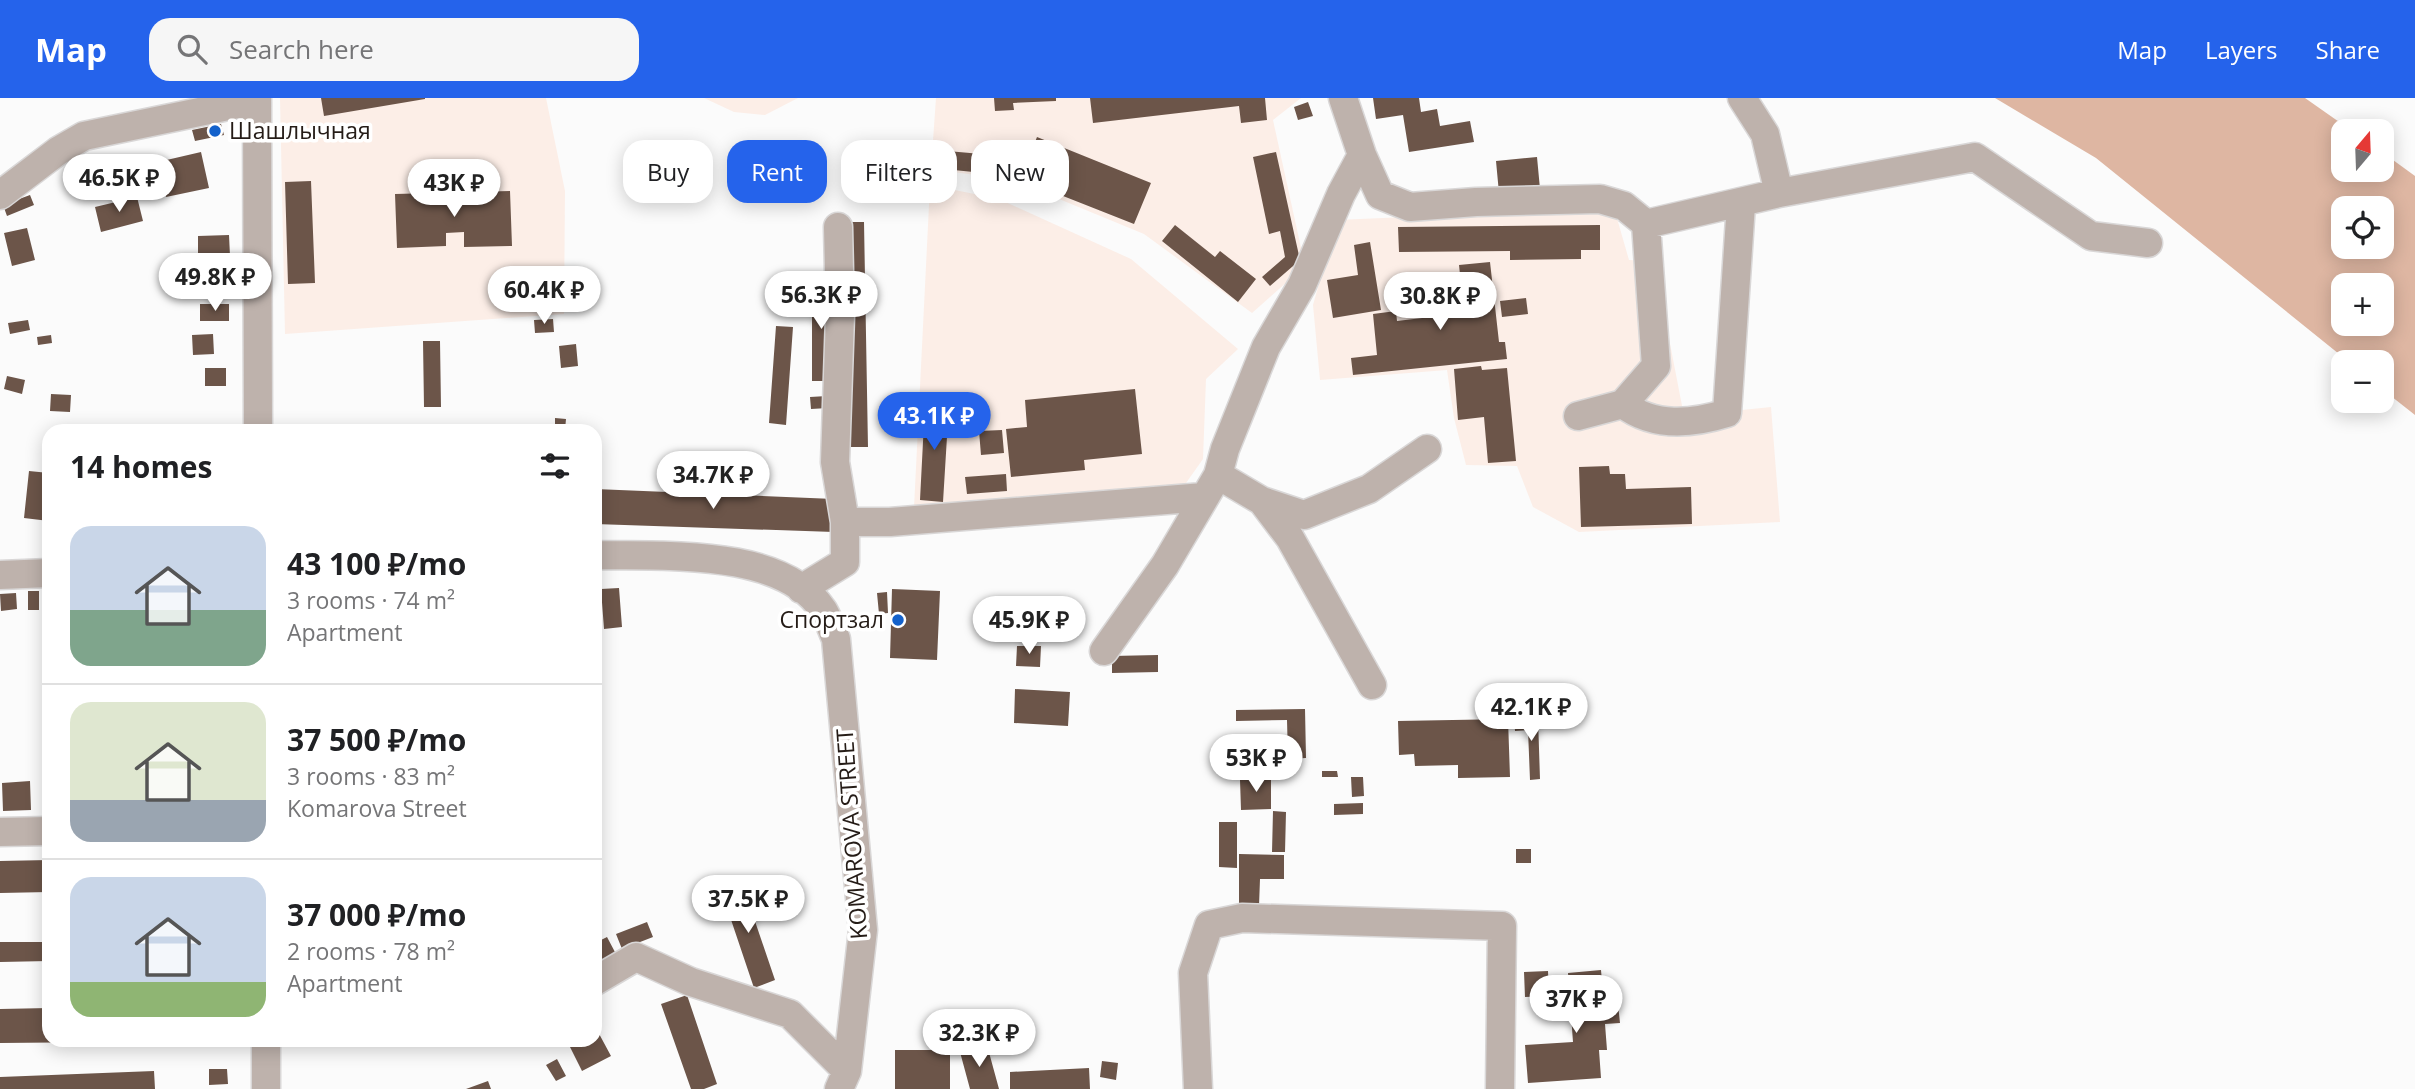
<!DOCTYPE html>
<html lang="en">
<head>
<meta charset="utf-8">
<style>
	body { margin:0; font-family:"Open Sans",sans-serif; background:#f6f6f6; color:#202124; height:100vh; display:flex; flex-direction:column; font-size:26px; white-space:nowrap }
	* { box-sizing:border-box; margin:0 }
	p { font-size:23px; color:#757577 }
	.icon { flex:none; width:38px; height:38px; fill:none; stroke:currentColor; stroke-width:2; stroke-linecap:round; stroke-linejoin:round }
	.map { position:relative; flex:1; overflow:hidden }
	.sheet { position:absolute; left:42px; top:326px; width:560px; height:623px; display:flex; flex-direction:column; background:#fff; border-radius:21px; box-shadow:0 4px 18px #0003 }
	.sheet>* { flex:none }
	.hud { position:absolute; left:623px; top:42px; width:665px; height:63px; display:flex; gap:14px }
	.needle { width:46px; rotate:19deg }
	.controls { position:absolute; left:2331px; top:21px; display:grid; gap:14px }
	.controls a { display:grid; place-items:center; width:63px; height:63px; border-radius:14px; background:#fff; box-shadow:0 4px 18px #0003; font-size:35px }
	.price { position:absolute; translate:-50% -60px; padding:0 16px; border-radius:24px; background:#fff; color:#222; font-size:23px; line-height:46px; filter:drop-shadow(0 2px 4px #0008) }
	.price::after { content:''; position:absolute; left:50%; top:42px; width:21px; height:16px; margin-left:-10px; background:inherit; clip-path:polygon(0 0,100% 0,50% 100%) }
	.price.current { background:#2563eb; color:#fff }
	ul { padding:0; list-style:none }
	li { display:flex; align-items:center; gap:21px; height:175px; padding:0 28px }
	li+li { border-top:2px solid #e0e0e0 }
	li span { display:grid; place-items:center; flex:none; width:196px; height:140px; border-radius:21px; color:#555 }
	li>.icon { margin-inline-start:auto }
	span .icon { width:84px; height:84px; fill:#fffc; stroke-width:1 }
	li b { font-size:30px }
	h2 { display:flex; justify-content:space-between; align-items:center; height:84px; padding:0 28px; font-size:30px }
	.chip { padding:0 24px; border-radius:21px; background:#fff; box-shadow:0 4px 18px #0003; font-size:24px; line-height:63px }
	.chip.current { background:#2563eb; color:#fff }
	header { display:flex; align-items:center; gap:42px; box-sizing:border-box; height:98px; padding:0 35px; background:#2563eb; color:#fff }
	header strong { font-size:33px }
	nav { display:flex; gap:38px; margin-inline-start:auto; font-size:24px }
	.search { width:490px; height:63px; background:#f6f6f6; display:flex; align-items:center; gap:18px; box-sizing:border-box; padding:0 24px; border-radius:21px; color:#757577; font-size:26px }
	.map>svg:first-child { display:block }
	.built { fill:#fceee7 }
	.water { fill:#deb6a2; fill-rule:evenodd }
	.building { fill:#6c5549 }
	.lines { fill:none; stroke-linecap:round; stroke-linejoin:round }
	.minor-casing { stroke:#d9d7d7; stroke-width:31 }
	.minor { stroke:#beb2ac; stroke-width:28 }
	.poi-dot { fill:#1361cb; stroke:#fff; stroke-width:2.5 }
	.labels { text-anchor:middle; stroke-width:7; stroke-linejoin:round; paint-order:stroke }
	.poi-label { font-size:23px; fill:#251c17; stroke:#fff; text-anchor:start }
	.street-label { font-size:23px; fill:#251c17; stroke:#fff }
</style>
</head>
<body>
<header>
<strong>Map</strong>
<div class="search"><svg class="icon" aria-label="search" viewBox="0 0 24 24"><circle cx="10" cy="10" r="6"/><path d="M15 15l6 6"/></svg>Search here</div>
<nav><a>Map</a><a>Layers</a><a>Share</a></nav>
</header>
<div class="map">
<svg width="2415" height="991" viewBox="0 0 2415 991">
	<rect width="100%" height="100%" fill="#fbfbfb"/>
	<path class="built" d="M280,0H546L565,93L564,216L285,236Z
		M704,0H798L765,17L734,14Z
		M936,0H1301L1273,22L1305,168L1252,215L1144,136L1013,82L931,71Z
		M930,87L999,101L1131,161L1238,251L1206,281L1203,361L1186,385L1160,400L914,410Z
		M1614,110L1629,162L1654,163L1684,318L1771,309L1780,424L1579,434L1533,409L1517,368L1466,367L1454,320L1447,272L1320,282L1313,207L1337,122Z
		M595,507L602,733H595Z"/>
	<path class="water" d="M1995,0H2305L2352,33H2343V72H2382V54L2415,78V317L2382,291V264H2349L2096,60ZM2343,110H2382V149H2343ZM2343,187H2382V226H2343Z"/>
	<path class="building" d="M321,0H425V1L324,18Z
		M994,0H1056V3L1013,5L1014,12L995,13Z
		M1090,0H1265L1267,22L1241,25L1239,8L1093,25Z
		M1373,0H1419L1421,14L1437,11L1440,28L1470,23L1474,44L1409,54L1403,17L1376,21Z
		M1308,4L1313,18L1298,22L1294,9Z
		M221,26L224,37L195,43L192,32Z
		M1037,39L1151,85L1134,126L1020,81Z
		M936,52L1004,58L1003,77L934,70Z
		M201,54L209,90L166,99L158,64Z
		M1276,54L1300,162L1270,188L1262,179L1285,159L1280,133L1269,136L1253,59Z
		M1537,59L1540,91L1499,95L1496,63Z
		M311,83L315,185L288,186L285,84Z
		M510,93L512,148L464,149V134L446,135V148L397,150L395,96Z
		M30,97L34,107L7,118L3,107Z
		M137,99L143,123L101,134L95,109Z
		M846,124H864L868,349H850Z
		M1175,127L1215,159L1220,153L1256,181L1238,204L1162,143Z
		M1600,127V152H1581V161L1510,162V153L1399,154L1398,129Z
		M27,130L35,162L12,168L4,135Z
		M229,137L230,158L198,159V138Z
		M1370,144L1381,212L1333,220L1327,182L1358,177L1354,147Z
		M1490,164L1499,244H1505L1507,261L1353,277L1351,260L1377,257L1373,216L1396,213L1397,223L1464,215L1459,167Z
		M812,182H830L831,283H812Z
		M1526,200L1528,216L1502,219L1500,203Z
		M200,206H229V223H200Z
		M553,221L554,234L535,235L534,222Z
		M28,222L30,232L10,236L8,225Z
		M776,228L793,229L786,327L769,325Z
		M213,236L214,256L193,257L192,237Z
		M51,237L52,245L38,247L37,239Z
		M423,243H440L441,309H424Z
		M576,246L578,268L561,270L559,248Z
		M1481,268L1482,272L1507,270L1516,363L1488,365L1484,319L1458,322L1454,271Z
		M205,270H226V288H205Z
		M7,278L25,282L22,296L4,291Z
		M1135,291L1142,356L1084,362L1085,372L1011,379L1006,331L1027,329L1025,302Z
		M51,296L71,297L70,314L50,313Z
		M827,298L828,310L811,311L810,299Z
		M925,305L949,306L943,404L920,402Z
		M555,320L566,321L565,332H555Z
		M1002,332L1004,355L981,357L979,333Z
		M1609,368L1610,376H1625L1626,391L1691,389L1692,426L1581,429L1579,369Z
		M29,373L49,375V423L24,420Z
		M1006,376L1007,393L967,396L965,379Z
		M595,391L834,401V434L595,426Z
		M619,490L622,529L604,531L601,491Z
		M892,491L940,493L937,562L890,560Z
		M28,493H39V512H28Z
		M887,494L888,515L879,516L877,495Z
		M16,495L17,511L1,513L0,496Z
		M1017,548H1041L1040,569L1016,568Z
		M1158,557V574L1112,575V558Z
		M1015,591L1070,594L1068,628L1014,625Z
		M1305,611L1306,660L1288,661L1287,622L1236,623V612Z
		M1514,620H1538L1540,681L1530,682L1528,632L1515,633Z
		M1508,621L1510,679L1458,680V667L1415,668L1414,656L1399,657L1398,623Z
		M1322,673H1337L1338,679H1322Z
		M1351,679H1363L1364,698L1352,699Z
		M1271,681V711L1241,712L1240,682Z
		M30,683L31,712L3,713L2,685Z
		M1363,705V716L1334,717V706Z
		M1273,713L1286,714L1285,754H1272Z
		M1219,724H1237V770L1219,769Z
		M1516,751H1531V765H1516Z
		M1239,756L1284,757V781H1260L1259,808H1239Z
		M49,762V794L0,795V763Z
		M742,785L775,882L754,890L721,792Z
		M647,824L653,839L622,851L616,836Z
		M607,839L616,856L595,867V845Z
		M0,844H49V863L0,864Z
		M1601,872L1604,907L1618,906L1620,925L1605,926L1607,952H1599L1601,980L1528,985L1525,947L1573,944L1568,875Z
		M1548,873L1549,898L1525,899L1524,874Z
		M687,897L717,986L704,991H691L661,906Z
		M49,910V942L108,944L0,945V911Z
		M597,932L611,958L582,973L569,947L580,942H595Z
		M987,947L999,991H970L960,954Z
		M895,952H950V991H895Z
		M557,961L566,978L556,983L546,967Z
		M1102,963L1118,965L1116,982L1100,979Z
		M1089,970L1090,991H1010V974Z
		M209,971H227L228,986L209,987Z
		M154,973L155,991H0V979Z
		M488,983L491,991H466Z"/>
	<g class="lines">
		<defs>
			<path id="minor" d="M257,0L258,332
				M1343,0L1362,57L1380,97L1410,109L1476,104L1600,101L1624,108L1646,126L1779,95L1975,59L2091,138L2148,145
				M1742,0L1765,36L1779,95
				M0,97L58,53L84,38L257,2
				M838,129L840,218L835,364L845,424
				M1623,306L1656,268L1646,126
				M1578,318L1623,306C1654,330 1692,326 1727,315L1741,106
				M1218,377L1262,403L1290,440L1372,587
				M1262,403L1304,417L1369,391L1427,351
				M595,457C661,459 781,449 823,512C828,520 832,532 836,541L863,832L847,973L839,991
				M0,477L49,475
				M801,491L845,464V424H890L1204,399
				M1104,553L1165,467L1218,377L1225,351L1266,249L1302,187L1341,96L1362,57
				M0,734L49,733
				M595,883L636,859L691,884L790,916L847,973
				M266,942V991
				M1198,991L1193,875L1209,827L1242,820L1502,828L1500,991"/>
		</defs>
		<use href="#minor" class="minor-casing"/>
		<use href="#minor" class="minor"/>
	</g>
	<g class="poi-dot">
		<circle cx="215" cy="33" r="7"/>
		<circle cx="898" cy="522" r="7"/>
	</g>
	<g class="labels">
		<g class="poi-label">
			<text x="229" y="41">Шашлычная</text>
			<text x="884" y="530" text-anchor="end">Спортзал</text>
		</g>
		<g class="street-label">
			<text transform="translate(852 736) rotate(-94)" y="8">KOMAROVA STREET</text>
		</g>
	</g>
</svg>
<div class="controls">
<a><svg class="needle" viewBox="-14 -14 28 28"><path d="M0-13l5 13h-10z" fill="#e53935"/><path d="M0 13l5-13h-10z" fill="#757577"/></svg></a>
<a><svg class="icon" aria-label="locate" viewBox="0 0 24 24"><circle cx="12" cy="12" r="6"/><path d="M12 2v4M12 18v4M2 12h4M18 12h4"/></svg></a>
<a>+</a>
<a>−</a>
</div>
<b class="price" style="left:119px;top:116px">46.5K ₽</b>
<b class="price" style="left:454px;top:121px">43K ₽</b>
<b class="price" style="left:215px;top:215px">49.8K ₽</b>
<b class="price" style="left:544px;top:228px">60.4K ₽</b>
<b class="price" style="left:821px;top:233px">56.3K ₽</b>
<b class="price" style="left:1440px;top:234px">30.8K ₽</b>
<b class="price current" style="left:934px;top:354px">43.1K ₽</b>
<b class="price" style="left:713px;top:413px">34.7K ₽</b>
<b class="price" style="left:1029px;top:558px">45.9K ₽</b>
<b class="price" style="left:1531px;top:645px">42.1K ₽</b>
<b class="price" style="left:1256px;top:696px">53K ₽</b>
<b class="price" style="left:748px;top:837px">37.5K ₽</b>
<b class="price" style="left:1576px;top:937px">37K ₽</b>
<b class="price" style="left:979px;top:971px">32.3K ₽</b>
<div class="hud">
<a class="chip">Buy</a>
<a class="chip current">Rent</a>
<a class="chip">Filters</a>
<a class="chip">New</a>
</div>
<section class="sheet">
<h2>14 homes<svg class="icon" aria-label="filters" viewBox="0 0 24 24"><path d="M4 7h16M4 17h16"/><circle cx="9" cy="7" r="2"/><circle cx="15" cy="17" r="2"/></svg></h2>
<ul>
<li><span style="background:linear-gradient(#c9d6e8 60%,#7fa58c 0)"><svg class="icon" aria-label="home" viewBox="0 0 24 24"><path d="M3 11l9-7 9 7M6 9v11h12V9"/></svg></span><div><b>43 100 ₽/mo</b><p>3 rooms · 74 m²</p><p>Apartment</p></div></li>
<li><span style="background:linear-gradient(#dfe7d0 70%,#9aa5b1 0)"><svg class="icon" aria-label="home" viewBox="0 0 24 24"><path d="M3 11l9-7 9 7M6 9v11h12V9"/></svg></span><div><b>37 500 ₽/mo</b><p>3 rooms · 83 m²</p><p>Komarova Street</p></div></li>
<li><span style="background:linear-gradient(#c9d6e8 75%,#8fb573 0)"><svg class="icon" aria-label="home" viewBox="0 0 24 24"><path d="M3 11l9-7 9 7M6 9v11h12V9"/></svg></span><div><b>37 000 ₽/mo</b><p>2 rooms · 78 m²</p><p>Apartment</p></div></li>
</ul>
</section>
</div>
</body>
</html>
